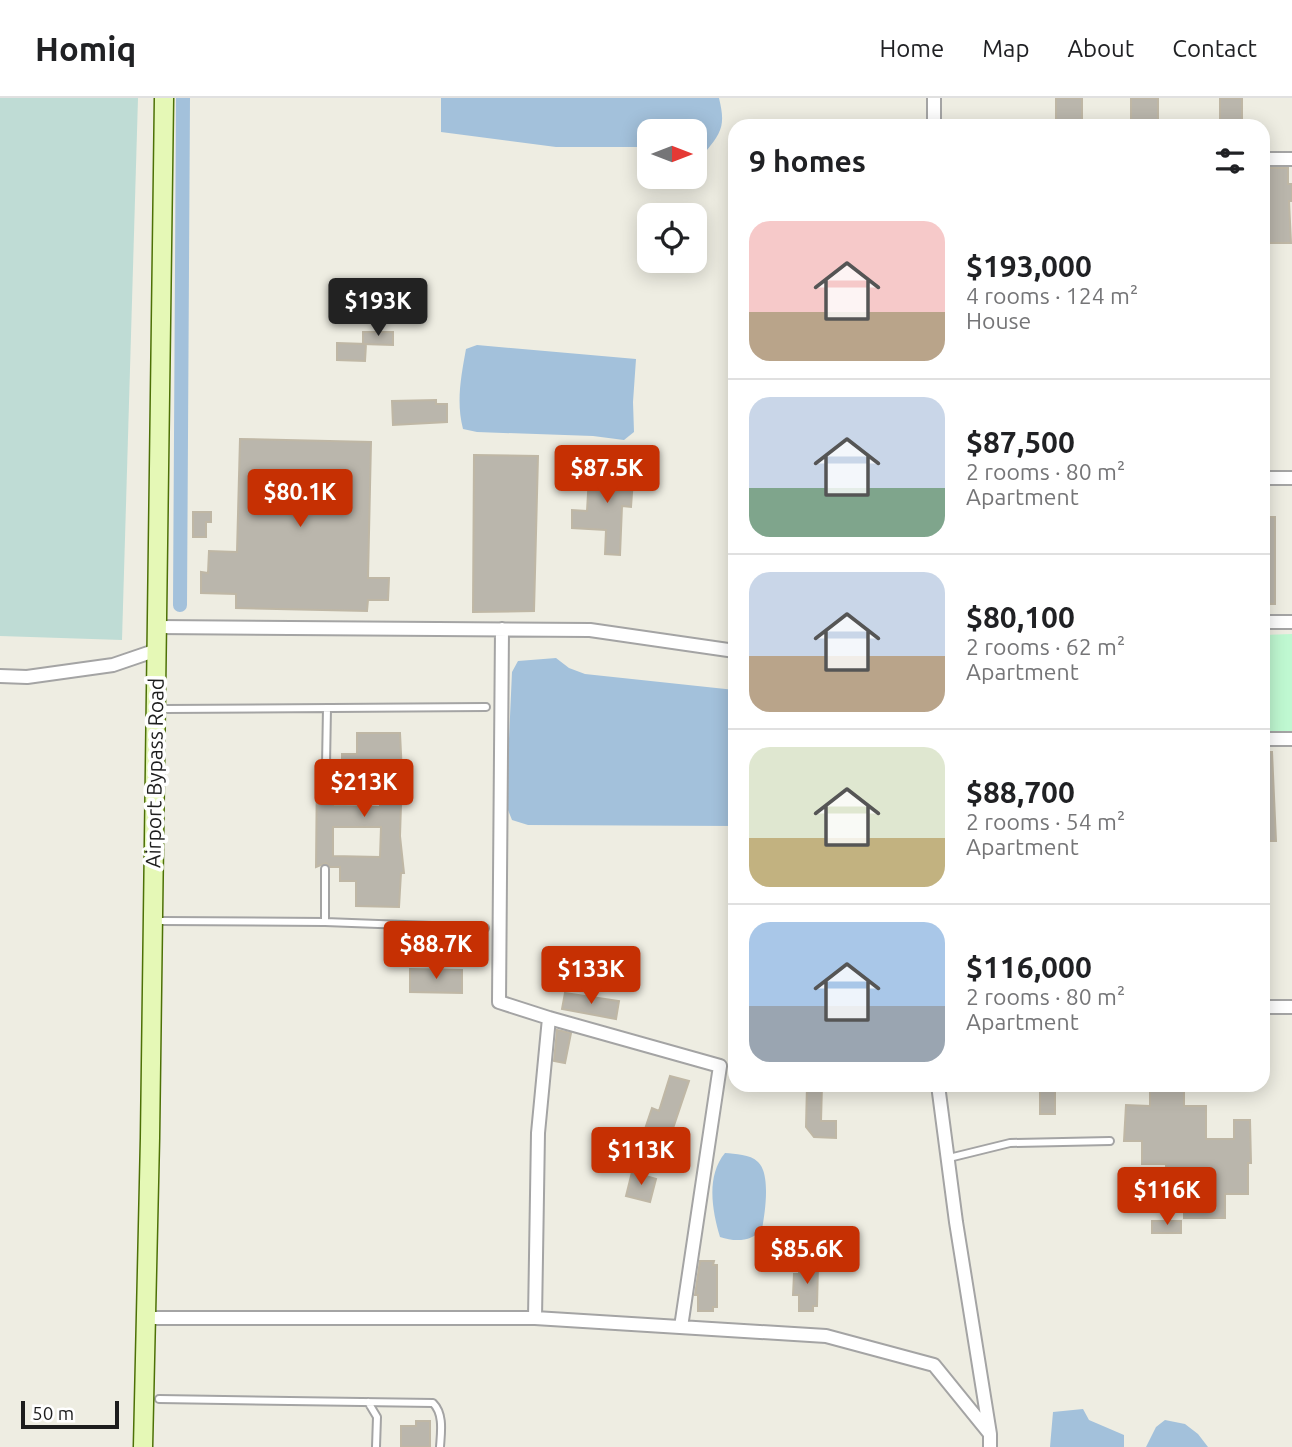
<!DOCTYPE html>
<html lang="en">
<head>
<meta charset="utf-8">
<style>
	body { margin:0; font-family:Ubuntu,sans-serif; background:#f2f2f2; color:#202124; height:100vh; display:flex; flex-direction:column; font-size:26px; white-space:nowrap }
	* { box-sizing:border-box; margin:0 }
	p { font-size:23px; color:#757577 }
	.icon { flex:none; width:38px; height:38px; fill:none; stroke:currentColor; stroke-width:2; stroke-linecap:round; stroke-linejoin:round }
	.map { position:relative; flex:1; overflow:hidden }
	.panel { position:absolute; left:728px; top:21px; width:542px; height:973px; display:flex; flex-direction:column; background:#fff; border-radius:21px; box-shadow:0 4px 18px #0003 }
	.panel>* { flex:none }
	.needle { width:46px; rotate:90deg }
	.fabs { position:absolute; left:637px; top:21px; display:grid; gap:14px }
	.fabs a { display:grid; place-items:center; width:70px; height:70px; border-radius:14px; background:#fff; box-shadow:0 4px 18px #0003; font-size:35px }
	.scale { position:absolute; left:21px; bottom:18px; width:98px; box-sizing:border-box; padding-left:7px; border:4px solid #1d1d1d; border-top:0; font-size:19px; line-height:24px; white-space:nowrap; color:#1d1d1d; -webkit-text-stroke:5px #fff; paint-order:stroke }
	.price { position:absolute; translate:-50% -60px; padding:0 16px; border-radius:7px; background:#c63003; color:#fff; font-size:23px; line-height:46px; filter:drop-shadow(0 2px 4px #0008) }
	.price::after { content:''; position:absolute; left:50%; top:42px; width:21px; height:16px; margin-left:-10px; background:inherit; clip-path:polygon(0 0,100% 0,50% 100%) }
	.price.active { background:#222; color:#fff }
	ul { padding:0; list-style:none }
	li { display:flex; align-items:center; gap:21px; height:175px; padding:0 21px }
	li+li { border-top:2px solid #e0e0e0 }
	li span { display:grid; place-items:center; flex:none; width:196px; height:140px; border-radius:21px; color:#555 }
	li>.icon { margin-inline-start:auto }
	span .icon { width:84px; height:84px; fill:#fffc; stroke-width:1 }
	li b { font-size:30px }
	h2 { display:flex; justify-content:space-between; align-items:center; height:84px; padding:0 21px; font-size:30px }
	header { display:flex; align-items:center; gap:42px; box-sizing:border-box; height:98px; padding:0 35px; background:#fff; border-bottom:2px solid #e0e0e0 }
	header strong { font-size:33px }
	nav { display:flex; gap:38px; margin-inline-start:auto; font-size:24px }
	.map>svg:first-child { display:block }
	.wetland { fill:#bfdcd5 }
	.park { fill:#bff8d1 }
	.water { fill:#a3c1db }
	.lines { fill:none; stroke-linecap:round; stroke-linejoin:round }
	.canal { stroke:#a3c1db; stroke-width:14 }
	.building { fill:#bab6ac; stroke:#bfb7a5; stroke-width:2; fill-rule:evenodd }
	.lane-casing { stroke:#a4a4a4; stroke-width:10 }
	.street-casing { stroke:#a4a4a4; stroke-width:16 }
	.secondary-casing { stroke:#4d7106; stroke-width:21 }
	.lane { stroke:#fff; stroke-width:6 }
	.street { stroke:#fff; stroke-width:12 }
	.secondary { stroke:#e5f8b6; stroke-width:18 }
	.labels { text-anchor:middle; stroke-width:7; stroke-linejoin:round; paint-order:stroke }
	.street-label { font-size:21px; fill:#1d1d1d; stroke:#fff }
</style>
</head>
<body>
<header>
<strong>Homiq</strong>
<nav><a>Home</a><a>Map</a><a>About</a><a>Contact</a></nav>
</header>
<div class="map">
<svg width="1292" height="1349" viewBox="0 0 1292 1349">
	<rect width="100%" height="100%" fill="#eeede2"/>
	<path class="wetland" d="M0,0H138L122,542L0,538Z"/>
	<path class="park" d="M1292,536V633L1264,634V537Z"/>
	<path class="water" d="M441,0H719C725,25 723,33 707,52H695V33H649V49H556L441,34Z
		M477,247L636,261L633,304L634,334L624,342L593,338L477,334L463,331C456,304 461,279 466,251Z
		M556,560L569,570L585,576L735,592V728L528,727L512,722L506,707L512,574L518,563Z
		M725,1055C735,1056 750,1056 758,1064C771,1076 765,1115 762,1131C752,1144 735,1144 720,1139C712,1112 706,1078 725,1055Z
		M1083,1311L1089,1322L1124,1337V1349H1050L1053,1314Z
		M1165,1322L1185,1326L1198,1336L1208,1349H1146L1156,1329Z"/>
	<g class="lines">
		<path class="canal" d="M180,507L183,0"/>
	</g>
	<path class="building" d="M1056,0H1082V28H1056Z
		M1131,0H1158V28H1131Z
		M1220,0H1242V28H1220Z
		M1264,67L1270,70H1288V86H1292V103H1289L1291,145H1264Z
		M363,234H393V247L363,246Z
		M337,245L366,246L365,263L337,262Z
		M436,302V306H447V324L393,327L392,303Z
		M240,341L371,344L368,480H389L388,502H368L367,513L236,510V496L201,495V474L208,475L209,453L237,454Z
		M474,357L538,358L534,513L473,514Z
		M606,369L637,370V381H633L631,409L622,408L620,457L605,456L606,432L572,430V412L587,413L589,378H605Z
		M193,414H211V424H206V439H193Z
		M1264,419H1275V506H1264Z
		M357,635H400L402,676L400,738L404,775H401L399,809L356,808V783H340V769H330L326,765L316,769L317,669L327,673L331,669H342V656H357ZM333,683H380V709L333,708ZM333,729H381L380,759L333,758Z
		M1264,654H1272L1276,743H1264Z
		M410,871L462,872V895L410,894Z
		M565,895L619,903L616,921L562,911Z
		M557,932L571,935L565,965L554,963Z
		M670,978L689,983L664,1057L639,1049L652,1010L659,1013Z
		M807,987H822L821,1023H836V1040L814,1039L806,1029Z
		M1150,987H1184V1008H1206V1041H1234V1022H1250L1251,1065H1248V1096H1225V1120H1184V1098L1166,1097V1066H1142V1043H1124L1126,1007L1150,1008Z
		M1040,988H1055V1016H1040Z
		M632,1074L656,1081L650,1104L626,1098Z
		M1152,1123H1181V1135H1152Z
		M700,1163H714L713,1167H717V1209H713V1213H698V1197H695Z
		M799,1163H814V1167H818L817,1208H813V1213H799V1197H793L794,1176H799Z
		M416,1323H430V1349H401V1328H416Z"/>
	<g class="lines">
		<defs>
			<path id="lane" d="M165,611L486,609
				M326,667L327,610
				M162,823L325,824L485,830
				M325,824V771
				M949,1060L1010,1045L1110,1043
				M159,1301L433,1305C444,1316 441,1334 440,1349
				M368,1304L377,1319L376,1349"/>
			<path id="street" d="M934,0V28
				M1270,61H1292
				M1264,380H1292
				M1264,524H1292
				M157,529L590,532L735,553
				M0,578L27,579L113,567L157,552
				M1264,641H1292
				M1264,909H1292
				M549,920L720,968L681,1229
				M938,987L956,1124L990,1336V1349
				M147,1220H535L538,1035L549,920L499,904L502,531
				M535,1220L826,1238L934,1267L990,1336"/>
			<path id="secondary" d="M143,1349L150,1040L164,0"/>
		</defs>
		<use href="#lane" class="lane-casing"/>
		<use href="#street" class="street-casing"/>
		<use href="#secondary" class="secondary-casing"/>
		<use href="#lane" class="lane"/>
		<use href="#street" class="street"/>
		<use href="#secondary" class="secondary"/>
	</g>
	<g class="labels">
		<g class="street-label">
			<text transform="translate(155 675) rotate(-89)" y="7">Airport Bypass Road</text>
		</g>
	</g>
</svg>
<div class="fabs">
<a><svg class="needle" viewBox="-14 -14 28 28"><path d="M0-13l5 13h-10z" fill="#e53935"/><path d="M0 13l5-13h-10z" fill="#757577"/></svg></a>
<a><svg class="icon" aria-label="locate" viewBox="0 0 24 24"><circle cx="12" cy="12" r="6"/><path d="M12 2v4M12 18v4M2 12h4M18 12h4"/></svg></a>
</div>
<div class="scale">50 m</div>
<b class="price active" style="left:378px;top:240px">$193K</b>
<b class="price" style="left:607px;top:407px">$87.5K</b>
<b class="price" style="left:300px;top:431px">$80.1K</b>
<b class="price" style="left:364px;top:721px">$213K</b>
<b class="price" style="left:436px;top:883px">$88.7K</b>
<b class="price" style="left:591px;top:908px">$133K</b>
<b class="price" style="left:641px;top:1089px">$113K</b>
<b class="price" style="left:1167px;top:1129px">$116K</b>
<b class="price" style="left:807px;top:1188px">$85.6K</b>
<section class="panel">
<h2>9 homes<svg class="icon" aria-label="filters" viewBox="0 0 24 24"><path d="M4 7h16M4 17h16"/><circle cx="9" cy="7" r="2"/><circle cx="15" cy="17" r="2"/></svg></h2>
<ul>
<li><span style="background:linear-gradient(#f6c9c9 65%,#b9a48a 0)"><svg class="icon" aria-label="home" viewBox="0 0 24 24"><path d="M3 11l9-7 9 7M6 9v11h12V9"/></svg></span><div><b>$193,000</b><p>4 rooms · 124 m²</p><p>House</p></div></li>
<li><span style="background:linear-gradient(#c9d6e8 65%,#7fa58c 0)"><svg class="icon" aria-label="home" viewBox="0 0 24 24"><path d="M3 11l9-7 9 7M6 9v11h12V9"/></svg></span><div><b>$87,500</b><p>2 rooms · 80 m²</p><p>Apartment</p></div></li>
<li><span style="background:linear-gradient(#c9d6e8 60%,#b9a48a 0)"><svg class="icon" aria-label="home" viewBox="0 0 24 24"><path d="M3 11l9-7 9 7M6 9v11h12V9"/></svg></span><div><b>$80,100</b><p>2 rooms · 62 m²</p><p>Apartment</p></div></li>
<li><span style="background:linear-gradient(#dfe7d0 65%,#c2b280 0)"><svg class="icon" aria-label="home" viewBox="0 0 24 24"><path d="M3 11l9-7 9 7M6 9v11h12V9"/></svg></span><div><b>$88,700</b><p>2 rooms · 54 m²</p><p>Apartment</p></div></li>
<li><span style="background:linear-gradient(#a9c7e8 60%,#9aa5b1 0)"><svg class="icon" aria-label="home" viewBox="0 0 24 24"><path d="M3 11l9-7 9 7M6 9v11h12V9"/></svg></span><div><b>$116,000</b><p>2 rooms · 80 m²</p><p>Apartment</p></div></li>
</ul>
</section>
</div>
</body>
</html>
